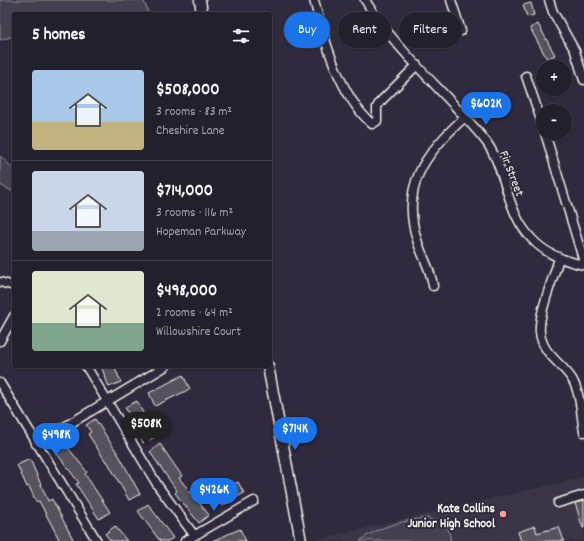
<!DOCTYPE html>
<html lang="en">
<head>
<meta charset="utf-8">
<style>
	body { margin:0; font-family:Dekko,sans-serif; background:#2f2d3a; color:#f1f3f6; height:100vh; display:flex; flex-direction:column; font-size:15px; white-space:nowrap }
	* { box-sizing:border-box; margin:0 }
	p { font-size:13px; color:#a3a3aa }
	.icon { flex:none; width:22px; height:22px; fill:none; stroke:currentColor; stroke-width:2; stroke-linecap:round; stroke-linejoin:round }
	.map { position:relative; flex:1; overflow:hidden }
	.side { position:absolute; left:12px; top:12px; width:260px; height:356px; display:flex; flex-direction:column; background:#23202e; border-radius:4px; box-shadow:0 1px 3px #0004,0 0 0 1px #403e4a }
	.side>* { flex:none }
	.hud { position:absolute; left:284px; top:12px; width:240px; height:36px; display:flex; gap:8px }
	.controls { position:absolute; left:536px; top:60px; display:grid; gap:8px }
	.controls a { display:grid; place-items:center; width:36px; height:36px; border-radius:50%; background:#23202e; box-shadow:0 1px 3px #0004,0 0 0 1px #403e4a; font-size:20px }
	.price { position:absolute; translate:-50% -34px; padding:0 9px; border-radius:14px; background:#1a73e8; color:#fff; font-size:13px; line-height:26px; filter:drop-shadow(0 1px 2px #0008) }
	.price::after { content:''; position:absolute; left:50%; top:24px; width:12px; height:9px; margin-left:-6px; background:inherit; clip-path:polygon(0 0,100% 0,50% 100%) }
	.price.active { background:#222; color:#fff }
	ul { padding:0; list-style:none }
	li { display:flex; align-items:center; gap:12px; height:100px; padding:0 20px }
	li+li { border-top:1px solid #403e4a }
	li span { display:grid; place-items:center; flex:none; width:112px; height:80px; border-radius:4px; color:#555 }
	li>.icon { margin-inline-start:auto }
	span .icon { width:48px; height:48px; fill:#fffc; stroke-width:1 }
	li b { font-size:17px }
	h2 { display:flex; justify-content:space-between; align-items:center; height:48px; padding:0 20px; font-size:17px }
	.tag { padding:0 14px; border-radius:18px; background:#23202e; box-shadow:0 1px 3px #0004,0 0 0 1px #403e4a; font-size:14px; line-height:36px }
	.tag.active { background:#1a73e8; color:#fff }
	.map>svg:first-child { display:block }
	.built { fill:#3b3647 }
	.green { fill:#454050; stroke:#9c989c }
	.building { fill:#56525f; stroke:#f4f1e8 }
	.lines { fill:none; stroke-linecap:round; stroke-linejoin:round }
	.minor-casing { stroke:#f4f1e8; stroke-width:11 }
	.major-casing { stroke:#f4f1e8; stroke-width:13 }
	.minor { stroke:#2f2a3d; stroke-width:8 }
	.major { stroke:#2f2a3d; stroke-width:10 }
	.poi-dot { fill:#ff9aa2; stroke:#2f2a3d; stroke-width:1.5 }
	.labels { text-anchor:middle; stroke-width:4; stroke-linejoin:round; paint-order:stroke }
	.street-label { font-size:13px; fill:#f4f1e8; stroke:#2f2a3d }
	.poi-label { font-size:13px; font-weight:bold; fill:#f4f1e8; stroke:#2f2a3d; text-anchor:end }
</style>
</head>
<body>
<div class="map">
<svg width="584" height="541" viewBox="0 0 584 541">
	<rect width="100%" height="100%" fill="#2f2a3d"/>
	<filter id="ink" filterUnits="userSpaceOnUse"><feTurbulence type="fractalNoise" baseFrequency=".025" numOctaves="2"/><feDisplacementMap in="SourceGraphic" scale="8" xChannelSelector="R" yChannelSelector="G"/><feConvolveMatrix kernelMatrix="1 2 1 2 8 2 1 2 1" color-interpolation-filters="sRGB"/></filter>
	<g filter="url(#ink)">
		<path class="built" d="M584,477V541H314V540Z"/>
		<path class="green" d="M0,0H143L148,11L143,14H14V36L0,40Z
			M0,156L14,169V192L0,185Z
			M428,518L448,528L451,541H360C376,527 408,519 428,518Z"/>
		<path class="building" d="M531,3L534,15L527,17L523,5Z
			M538,24L555,55L547,59L530,28Z
			M101,366H114L121,382L109,387Z
			M183,375L190,389L155,406L149,393Z
			M137,401L155,437L143,443L125,407Z
			M95,419L120,457L140,494L129,500L107,461L106,462L88,434L91,432L86,425Z
			M62,440L87,472L85,474L110,512L99,519L76,484L79,483L52,447Z
			M160,444L182,476L179,478L209,515L199,523L175,493L177,491L150,452Z
			M30,459L48,501L52,499L74,541H60L39,501L36,502L29,486L27,487L17,465Z
			M238,482L244,493L222,506L215,493L227,486L228,488Z
			M584,501V528H583L575,503Z
			M148,504L173,538L168,541H160L138,511Z
			M115,526L127,541H111L105,534Z
			M535,526L537,533L559,527L564,541H521L518,532Z
			M240,529L246,541H212Z"/>
		<g class="lines">
			<defs>
				<path id="minor" d="M314,0C324,40 340,96 372,124L377,121V107L380,102L417,65
					M365,0C388,38 423,72 453,104C464,117 477,129 487,143C507,172 506,212 531,238C545,254 564,261 584,265
					M451,0L461,31
					M549,0L553,12L575,51L584,80
					M526,76L543,126
					M545,133L584,262
					M559,258C554,277 538,314 540,332C542,354 561,362 572,379C581,394 581,415 584,432
					M0,282L14,286
					M433,286C431,270 423,258 418,243C399,187 425,153 465,117
					M0,341L14,316
					M86,366L158,486L194,535
					M0,383L97,541
					M36,444L166,366
					M558,503L584,495
					M185,541L254,501"/>
				<path id="major" d="M200,0L202,14
					M268,366L301,541"/>
			</defs>
			<use href="#minor" class="minor-casing"/>
			<use href="#major" class="major-casing"/>
			<use href="#minor" class="minor"/>
			<use href="#major" class="major"/>
		</g>
	</g>
	<circle class="poi-dot" cx="503" cy="514" r="4"/>
	<g class="labels">
		<g class="street-label">
			<text transform="translate(513 173) rotate(69)" y="5">Fir Street</text>
		</g>
		<g class="poi-label">
			<text x="495" y="512">Kate Collins<tspan x="495" dy="15">Junior High School</tspan></text>
		</g>
	</g>
</svg>
<div class="controls">
<a>+</a>
<a>−</a>
</div>
<b class="price" style="left:486px;top:126px">$602K</b>
<b class="price active" style="left:146px;top:446px">$508K</b>
<b class="price" style="left:295px;top:451px">$714K</b>
<b class="price" style="left:56px;top:457px">$498K</b>
<b class="price" style="left:214px;top:512px">$426K</b>
<div class="hud">
<a class="tag active">Buy</a>
<a class="tag">Rent</a>
<a class="tag">Filters</a>
</div>
<section class="side">
<h2>5 homes<svg class="icon" aria-label="filters" viewBox="0 0 24 24"><path d="M4 7h16M4 17h16"/><circle cx="9" cy="7" r="2"/><circle cx="15" cy="17" r="2"/></svg></h2>
<ul>
<li><span style="background:linear-gradient(#a9c7e8 65%,#c2b280 0)"><svg class="icon" aria-label="home" viewBox="0 0 24 24"><path d="M3 11l9-7 9 7M6 9v11h12V9"/></svg></span><div><b>$508,000</b><p>3 rooms · 83 m²</p><p>Cheshire Lane</p></div></li>
<li><span style="background:linear-gradient(#c9d6e8 75%,#9aa5b1 0)"><svg class="icon" aria-label="home" viewBox="0 0 24 24"><path d="M3 11l9-7 9 7M6 9v11h12V9"/></svg></span><div><b>$714,000</b><p>3 rooms · 116 m²</p><p>Hopeman Parkway</p></div></li>
<li><span style="background:linear-gradient(#dfe7d0 65%,#7fa58c 0)"><svg class="icon" aria-label="home" viewBox="0 0 24 24"><path d="M3 11l9-7 9 7M6 9v11h12V9"/></svg></span><div><b>$498,000</b><p>2 rooms · 64 m²</p><p>Willowshire Court</p></div></li>
</ul>
</section>
</div>
</body>
</html>
